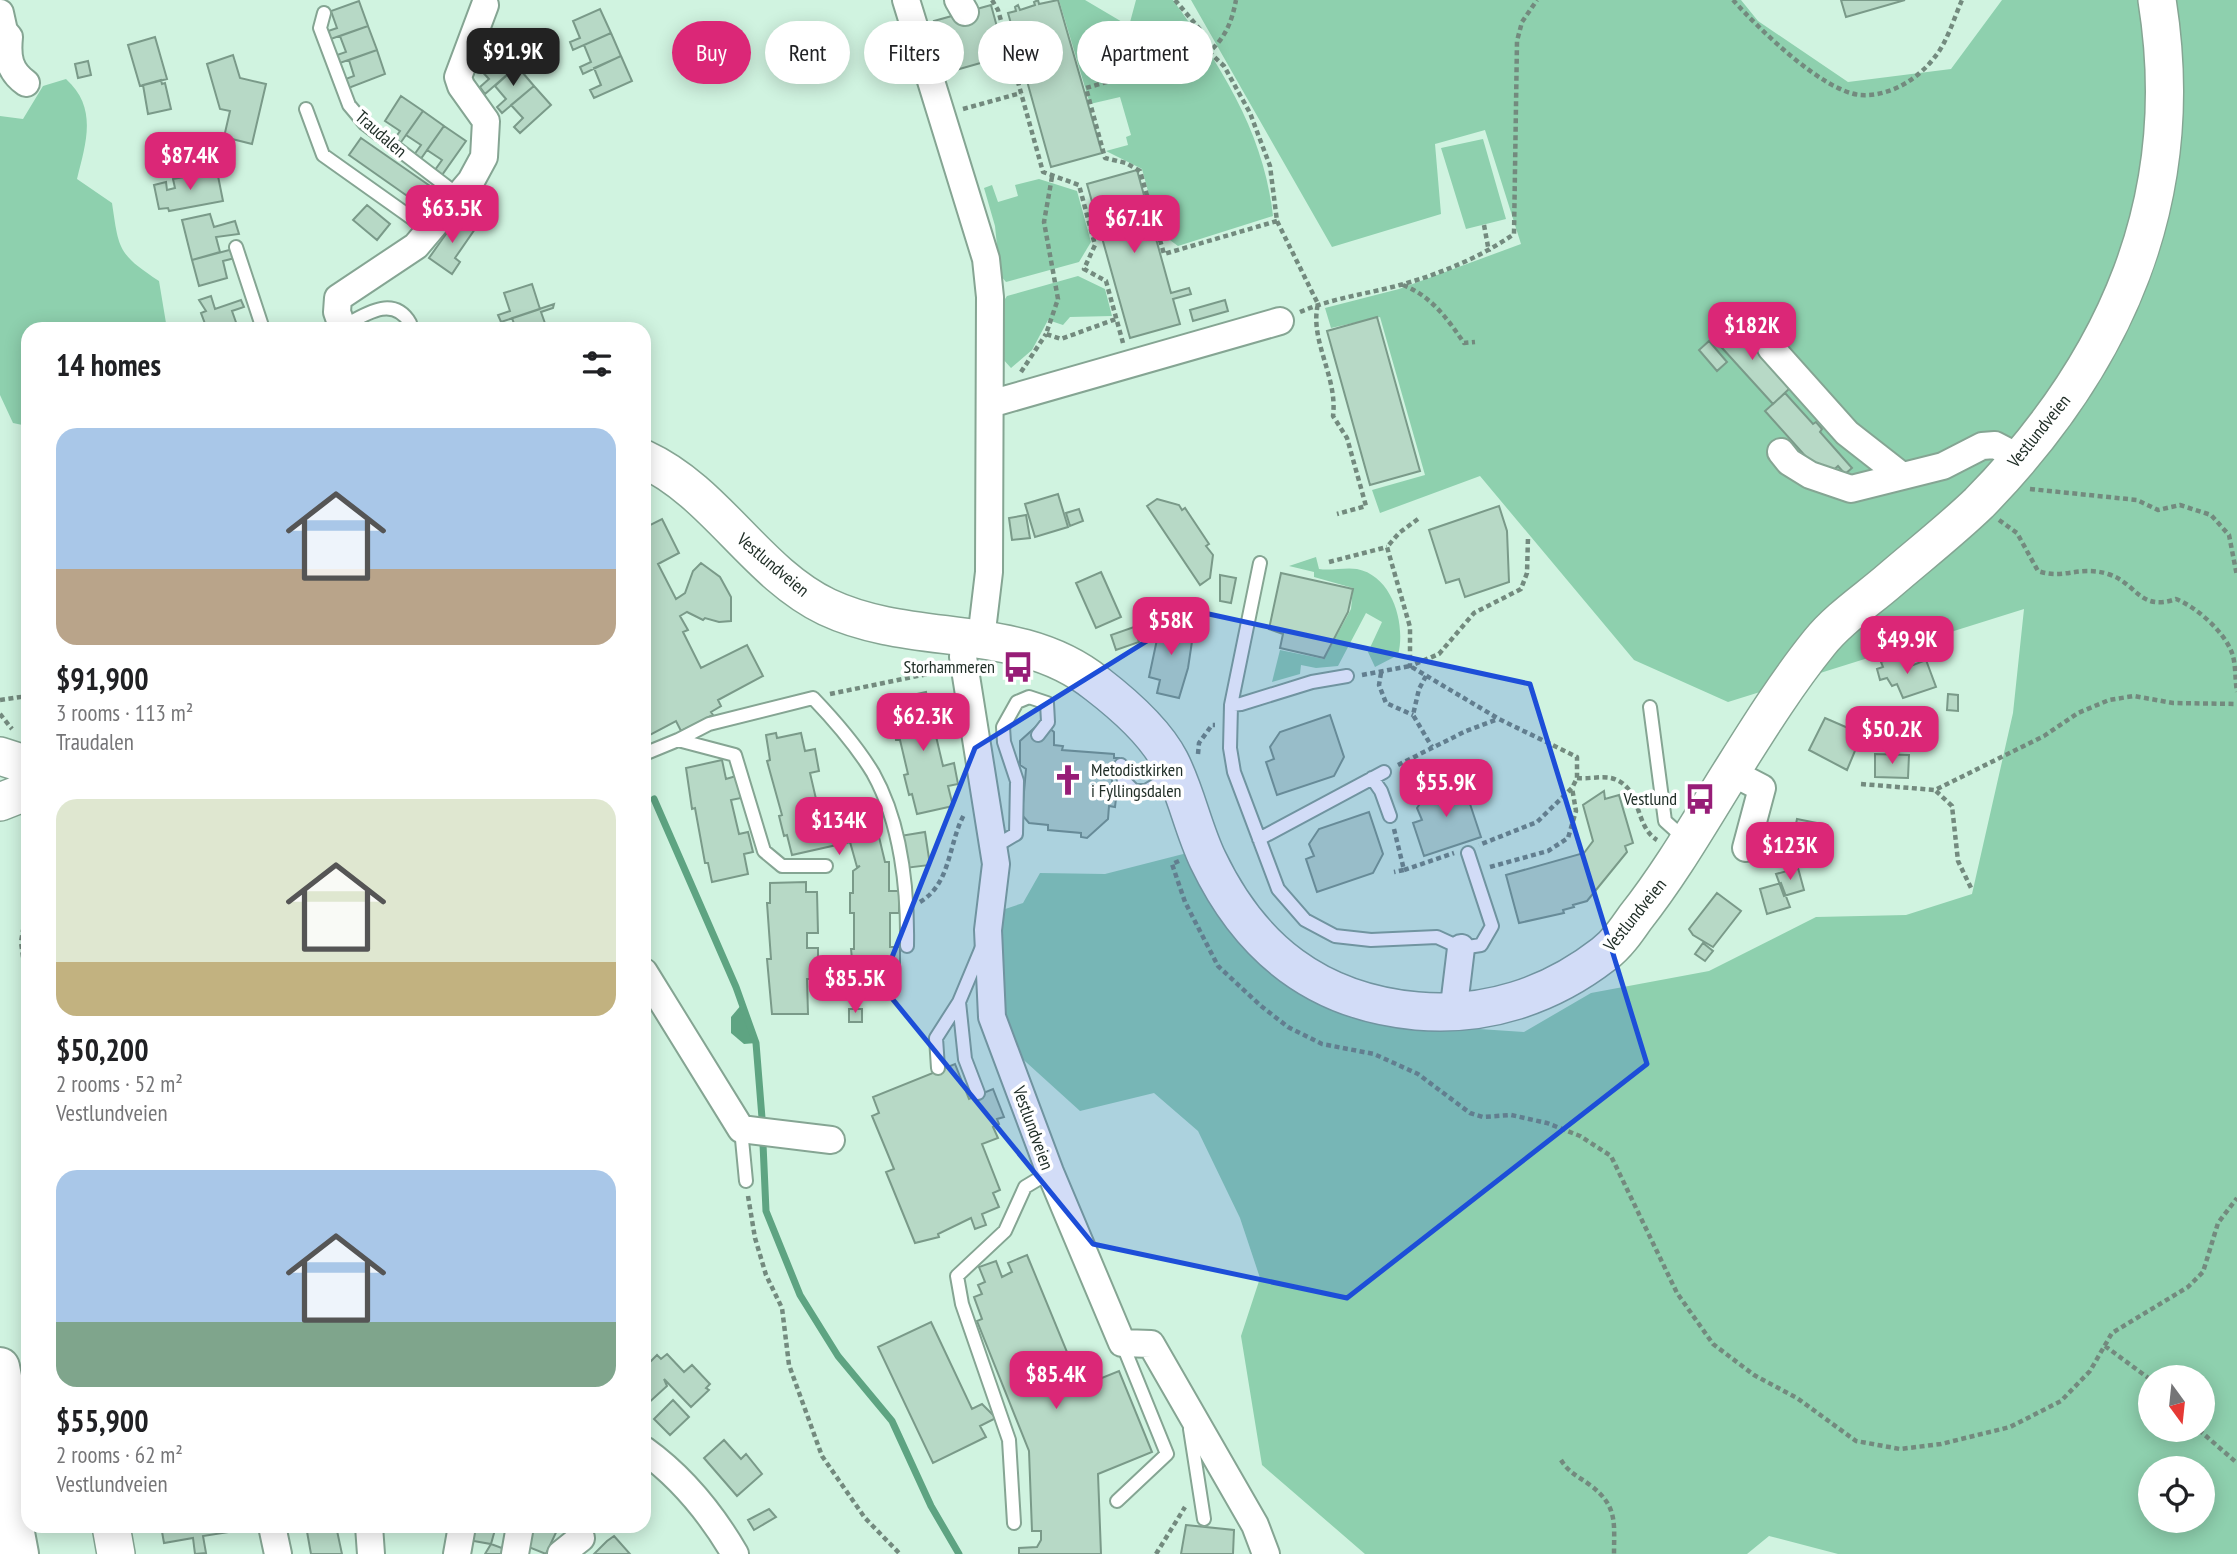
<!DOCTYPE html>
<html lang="en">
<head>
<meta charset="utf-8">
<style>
	body { margin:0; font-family:"PT Sans Narrow",sans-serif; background:#f2f2f2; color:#202124; height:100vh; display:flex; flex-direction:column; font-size:26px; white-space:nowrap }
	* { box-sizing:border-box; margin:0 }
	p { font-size:23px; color:#757577 }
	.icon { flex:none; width:38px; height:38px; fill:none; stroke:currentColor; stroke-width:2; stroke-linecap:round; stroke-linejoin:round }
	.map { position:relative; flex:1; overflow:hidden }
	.details { position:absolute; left:21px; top:322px; width:630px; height:1211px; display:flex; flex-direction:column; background:#fff; border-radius:21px; box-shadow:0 4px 18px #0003 }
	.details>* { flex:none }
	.hud { position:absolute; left:672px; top:21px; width:665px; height:63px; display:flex; gap:14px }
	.needle { width:46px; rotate:165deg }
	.fabs { position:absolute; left:2138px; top:1365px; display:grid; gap:14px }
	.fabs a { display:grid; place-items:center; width:77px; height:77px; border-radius:50%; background:#fff; box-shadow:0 4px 18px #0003; font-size:35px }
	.price { position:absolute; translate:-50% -60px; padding:0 16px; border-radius:14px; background:#db2777; color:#fff; font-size:23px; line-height:46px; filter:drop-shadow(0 2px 4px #0008) }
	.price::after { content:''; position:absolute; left:50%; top:42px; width:21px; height:16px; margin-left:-10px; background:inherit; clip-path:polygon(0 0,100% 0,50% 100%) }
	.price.current { background:#222; color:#fff }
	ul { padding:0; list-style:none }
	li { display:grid; align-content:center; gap:14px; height:371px; padding:0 35px }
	li span { display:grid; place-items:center; height:217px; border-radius:21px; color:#555 }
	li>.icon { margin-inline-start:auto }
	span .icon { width:126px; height:126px; fill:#fffc; stroke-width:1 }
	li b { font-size:30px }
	h2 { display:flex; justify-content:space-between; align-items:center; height:84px; padding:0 35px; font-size:30px }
	.pill { padding:0 24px; border-radius:32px; background:#fff; box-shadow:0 4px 18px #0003; font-size:24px; line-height:63px }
	.pill.current { background:#db2777; color:#fff }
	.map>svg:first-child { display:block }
	.green { fill:#8ed0ae; fill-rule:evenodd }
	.water { fill:#5ea482 }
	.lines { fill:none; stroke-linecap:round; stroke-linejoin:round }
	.stream { stroke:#5ea482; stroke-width:7 }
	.building { fill:#b7d9c6; stroke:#7a9a89; stroke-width:2 }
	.service-casing { stroke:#85a593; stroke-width:16 }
	.minor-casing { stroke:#85a593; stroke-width:30 }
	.secondary-casing { stroke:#85a593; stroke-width:40 }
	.primary-casing { stroke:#85a593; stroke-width:42 }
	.path { stroke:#738a7e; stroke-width:4.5; stroke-dasharray:5 3.5; stroke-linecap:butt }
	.service { stroke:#fff; stroke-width:12 }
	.minor { stroke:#fff; stroke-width:26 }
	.secondary { stroke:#fff; stroke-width:37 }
	.primary { stroke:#fff; stroke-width:38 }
	.marked { fill:#1d4ed8; fill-opacity:0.2; stroke:#1d4ed8; stroke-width:5; stroke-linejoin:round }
	.labels { text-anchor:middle; stroke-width:7; stroke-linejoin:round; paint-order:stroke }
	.street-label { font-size:18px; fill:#212f28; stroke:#fff }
	.poi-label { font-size:18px; fill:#212f28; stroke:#fff; text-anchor:end }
</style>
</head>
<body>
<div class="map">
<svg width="2237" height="1554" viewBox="0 0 2237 1554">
	<rect width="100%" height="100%" fill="#d0f3e0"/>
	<path class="green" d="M1059,0H1085L1129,26L1136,0H1173C1221,66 1264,133 1273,216L1178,246L1159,232L1142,169L1106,151L1128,145L1126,137L1131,135L1120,97L1090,104Z
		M1191,0H1741L1758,21L1848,82L1951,69L2002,0H2237V1554H1838L1769,1536L1747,1554H1365L1262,1465L1241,1336L1260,1278L1240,1218L1198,1131L1154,1093L1080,1111L1015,1052L990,963L984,916L1023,903L1040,873L1105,874L1195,851L1258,959L1404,1024L1524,1032L1591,993L1709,971L1816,917L1906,915L1972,894L2013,713L2024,609L1728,702L1634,660L1480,476L1380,513L1372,490L1425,475L1380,317L1331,328L1325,308L1399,289L1521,244L1485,130L1435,144L1441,214L1332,247ZM2151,1377H2203V1430H2151ZM2151,1468H2203V1521H2151Z
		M66,79C98,108 86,142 77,179L112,203C119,250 118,254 159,281L167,329H28L27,426L13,423L0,395V116L23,119L43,86Z
		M1483,139L1506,219L1466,229L1441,148Z
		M1039,179L1077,191L1091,242L1079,262L1006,282L1000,275L995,226L984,188L992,185L998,202L1018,196L1015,185Z
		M1078,276L1105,289L1112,316L1070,317L1063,325L1048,320L1032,350L1011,368L1002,358L1003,302L1007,296Z
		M1316,557L1319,569C1331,571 1345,567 1357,569C1393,576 1406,625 1398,655L1375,667L1368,652L1382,622L1366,613L1338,666L1316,668L1301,665L1300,674L1272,682L1280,650L1324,659L1351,609L1353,588L1314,577V572L1289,566Z"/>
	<path class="water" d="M742,1004L756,1043L744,1044L731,1033V1017Z"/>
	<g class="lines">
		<path class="stream" d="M654,799L736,987L756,1043L762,1118
			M763,1144L766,1211L800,1295L838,1356L892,1421L931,1506L959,1554"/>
	</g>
	<path class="building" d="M1038,0L1039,4L1058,0L1102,153L1051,167L1008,13L1016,11L1015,7L1018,5L1020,10L1035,5L1034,2Z
		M1841,0H1905L1846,17Z
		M359,1L368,26L328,40L325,32L337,28L331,11Z
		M991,5L1005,56L949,72L934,21Z
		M600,9L611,33L573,50L570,42L580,38L573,21Z
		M368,26L377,50L337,64L334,56L346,52L340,36Z
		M611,33L621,56L583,74L580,67L591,62L584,45Z
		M155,37L167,79L140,86L128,45Z
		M499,46L517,66L485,94L480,87L489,79L477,66Z
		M377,50L385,74L346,89L343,80L354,76L349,60Z
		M233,55L240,78L266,84L252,144L224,137L230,111L220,109L207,64Z
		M621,56L632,81L594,98L590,90L601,85L594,68Z
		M88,61L91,75L78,78L75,64Z
		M517,66L534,86L502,113L497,107L506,99L495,86Z
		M161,80L162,84L165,83L171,109L148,114L143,85Z
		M534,86L551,105L520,133L514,127L523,118L511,105Z
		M401,96L423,111L399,145L393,141L400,131L385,121Z
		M423,111L444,126L420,160L414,155L421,145L406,135Z
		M444,126L466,141L442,175L435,170L442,160L427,150Z
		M361,138L443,195L430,212L349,155Z
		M1137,170L1171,293L1189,288L1191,294L1173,299L1180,324L1130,338L1087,184Z
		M217,171L223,201L169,211L168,208L159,209L154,185L166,182L167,190L175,188L173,179Z
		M367,205L390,224L377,240L353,220Z
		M210,214L214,227L235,221L239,234L216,237L220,252L192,260L182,220Z
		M458,217L475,229L455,258L460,262L452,274L429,258Z
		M233,249L235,258L223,261L227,278L199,286L192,260Z
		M532,284L540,309L501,322L498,315L510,311L504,293Z
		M211,296L215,309L241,300L244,307L232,311L238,328L207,329L201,313L206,311L199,300Z
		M1225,300L1228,311L1193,321L1190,310Z
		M554,304L553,308L541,312L547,329H516L512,318Z
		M1377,317L1420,471L1370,485L1327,331Z
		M1733,320L1790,388L1773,404L1713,338Z
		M1709,341L1727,362L1717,371L1699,350Z
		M1785,393L1813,424L1816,422L1822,429L1820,432L1852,468L1845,474L1838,466L1825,478L1765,411Z
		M1058,494L1068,527L1035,537L1025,504Z
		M1157,499L1179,505L1182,510L1185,508L1209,544L1206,546L1213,555L1210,578L1200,585L1147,506Z
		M1499,506L1507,531L1509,582L1465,597L1459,579L1446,583L1429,530Z
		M1079,509L1083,521L1070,526L1066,513Z
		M1026,515L1030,538L1012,540L1009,518Z
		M662,519L679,553L658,564L676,599L685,593L693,571L701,563L720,577L731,597V621L719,622L705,618L703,620L687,612L680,616L688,630L683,632L701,668L747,645L763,676L718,700L721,706L711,712L713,715L681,731L676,721L648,736L644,729V528Z
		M1101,572L1121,617L1096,628L1076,583Z
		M1281,573L1353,589L1348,612L1324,658L1280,648L1283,634L1269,629Z
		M1220,575L1236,578L1231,603L1220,601Z
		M1162,616L1181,620L1179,632L1193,635L1188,668L1179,698L1157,693L1160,680L1149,677Z
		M1134,627L1139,642L1116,650L1111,635Z
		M1901,653L1908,667L1926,660L1936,687L1903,698L1897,684L1892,686L1887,678L1880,680L1877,669L1883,667L1881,662Z
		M926,692L930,711L941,709L946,729L935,732L943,766L954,763L958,784L948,786L953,806L917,814L912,794L909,795L904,775L908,774L900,740H896L890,700Z
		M1948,694L1958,695V711L1947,710Z
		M1330,715L1344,757L1334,776L1277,795L1266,762L1274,759L1270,747L1280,732Z
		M1825,718L1862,734L1847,770L1809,750Z
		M1041,722L1054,732V745L1063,746L1062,750L1114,754V758H1119L1118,772L1112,776V784L1117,789L1115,807L1109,806L1108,819L1087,838L1081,837V833L1048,830V825L1029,823L1022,815L1026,769L1020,765V741Z
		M776,733L777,738L801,733L805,751L815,749L819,771L810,773L819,812L835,806L836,811L854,807L857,821L874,816L885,862H889V891H899V913H890V947H900V969H891V988L855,989L851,949H854V913H850V893H853V871L860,866L857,867L850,842L792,855L787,835L784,836L779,816L782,815L767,761L770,760L766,735Z
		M1875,754L1909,755L1908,778L1875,777Z
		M722,760L726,779L736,776L741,798L731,800L739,834L748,832L753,852L744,854L748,874L712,882L708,863H705L695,808L692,809L686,768Z
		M1462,780L1481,837L1424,856L1413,823L1422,820L1417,808L1427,793Z
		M1604,791L1605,799L1619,795L1633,843L1625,846L1627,852L1587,901L1573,905L1574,907L1563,910L1564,913L1519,923L1506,875L1584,853L1593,841L1583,805Z
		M1369,812L1383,854L1373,873L1317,892L1306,859L1314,856L1309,844L1319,829Z
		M1797,819L1827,825L1819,859L1790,852Z
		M925,832L930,865L905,868L900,836Z
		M1798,868L1804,890L1784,896L1776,874Z
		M806,882V892H817L818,933H807V948H818V979H807L808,1014H772L767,959H771L767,903H770V883Z
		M1781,883L1790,907L1767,914L1760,889Z
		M1717,893L1741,911L1713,947L1693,935L1689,929Z
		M1703,943L1713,951L1705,961L1695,954Z
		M849,1009H862V1022H849Z
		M955,1064L969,1099L993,1089L1004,1117L997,1119L999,1124L993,1127L998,1138L982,1144L1000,1190L993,1193L999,1207L982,1214L986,1225L975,1229L971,1218L938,1234L939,1237L915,1243L886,1172L894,1169L872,1116L879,1113L873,1097Z
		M1027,1255L1069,1357L1081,1369L1078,1370L1087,1384L1119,1371L1152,1452L1098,1474L1101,1554H1019V1548L1037,1547L1041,1540V1531H1032L1029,1451L977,1321L982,1319L974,1297L982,1294L978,1285L985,1282L979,1267L996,1261L1002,1277L1012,1272L1008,1263Z
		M931,1322L972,1409L982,1404L996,1418L980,1426L986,1437L933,1463L878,1347Z
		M667,1354L684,1372L692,1365L710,1384L706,1388L709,1390L691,1407L664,1379L667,1386L644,1407V1368L657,1355L661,1359Z
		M673,1400L689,1417L670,1435L654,1419Z
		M724,1440L741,1459L746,1454L762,1474L737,1496L704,1458Z
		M769,1509L776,1517L754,1530L748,1520Z
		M1186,1525L1234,1530L1233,1554H1181Z
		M161,1526H260L261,1527L203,1536L206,1553L195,1554L193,1538L164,1543Z
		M306,1526H336L342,1554H311Z
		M472,1526H496L491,1544L468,1540Z
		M532,1526H559L546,1554L526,1546Z
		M614,1536L630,1554H594L607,1541Z
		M491,1544L510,1551L509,1554H485Z"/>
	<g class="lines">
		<defs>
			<path id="service" d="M324,13L320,28L349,105L365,124L458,195
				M306,109L323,155L430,231
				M236,247L263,329
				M342,327C364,315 393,294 410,323L408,329
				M1260,563L1231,705L1230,748L1234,772L1278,889L1305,920L1335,936L1371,940L1437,937L1461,948L1481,945L1492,926L1468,853
				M1231,705L1241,704L1312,682L1347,676
				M1650,707L1665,821L1685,839
				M678,740L709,724L813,698C835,721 856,745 873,773C901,823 908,890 907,946
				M644,754L678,740L735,755L764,851L782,866H826
				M1121,765L1124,781L1134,791H1146L1172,775
				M1372,778L1381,791L1390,816
				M1259,839L1384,772
				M992,842L1004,841L1016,834L1017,781L1004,742L1003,727L1017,702L1029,697L1047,703L1048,722L1038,735
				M959,1002L965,1059L978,1093
				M938,1068L936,1038L959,1002L982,947
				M741,1129L746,1181
				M1190,1429L1204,1519
				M1117,1501L1167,1454L1122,1343
				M1014,1523L1009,1440L962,1304L957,1276L1005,1231L1025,1187L1050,1172"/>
			<path id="minor" d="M906,0L986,259L990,297L989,572L981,639
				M958,0L965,12
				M0,13L4,31L9,37C7,57 9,71 26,83
				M343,329L337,312L338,298L416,246L471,181L484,157L486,121L461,86L458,77L485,5
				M1771,348L1847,433L1902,476
				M990,404L1280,321
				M1781,452L1789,462L1810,475L1851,489L1943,466L1982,446L1995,445L2020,458
				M964,637L963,657L996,864L988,930L992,1017L1050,1172L1122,1343L1151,1344L1255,1525L1266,1554
				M1731,772L1762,788L1746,848
				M644,972L741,1129L831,1140
				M1453,1014L1461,948
				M644,1450C683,1478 711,1513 735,1554
				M272,1526L278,1554
				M369,1526L371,1554
				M457,1554L462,1526
				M515,1554L520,1526
				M561,1554L581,1538"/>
			<path id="secondary" d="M644,459C716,492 756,573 827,607C914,648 1019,621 1097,684C1123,704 1155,732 1170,761C1186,792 1193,829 1208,860C1251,950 1318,1002 1417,1011C1486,1017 1550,996 1604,954C1617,944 1626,931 1635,918C1669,875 1697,827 1726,780C1755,734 1785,685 1819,643C1838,619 1867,600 1890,580C1919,555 1951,530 1979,503C2117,362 2189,198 2157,0
				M0,756L28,765
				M0,802L28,791
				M111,1526L116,1554"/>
			<path id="primary" d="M0,1367L28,1511
				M6,1485L19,1554"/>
		</defs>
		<use href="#service" class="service-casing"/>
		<use href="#minor" class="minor-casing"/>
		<use href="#secondary" class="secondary-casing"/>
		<use href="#primary" class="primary-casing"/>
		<path class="path" d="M992,0L998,10L1043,172L1079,185L1095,245L1084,269L1106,281L1123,343
			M1175,0L1202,32L1209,52C1226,37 1232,21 1236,0
			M1733,0C1758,28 1822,91 1860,95C1889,97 1917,80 1934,58C1947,43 1954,18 1962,0
			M963,109L1021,93
			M1052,177L1044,222L1058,299L1046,334L1061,339L1116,319
			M1277,221L1164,254L1140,171L1126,163L1105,158L1086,88L1209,52L1224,66L1250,113L1270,166L1277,221L1318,304C1309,340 1338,377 1333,416L1347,438L1366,506L1337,514
			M1484,225L1489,252
			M1403,285C1431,296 1447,318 1464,343L1475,342
			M1300,312C1332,298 1367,294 1400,285C1440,274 1481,257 1514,234L1517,41L1522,22L1537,0
			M1021,372L1046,334
			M2030,489L2137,500L2158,510L2180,505L2211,515L2229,535L2237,576
			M1418,519L1399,533L1387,547L1410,627V666L1439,654L1474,613L1521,589L1527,573L1528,537
			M1999,520L2017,533L2038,571C2064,580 2079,565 2108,574C2137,583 2139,612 2176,599C2196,607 2224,631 2232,653C2236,664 2235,680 2237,692
			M1329,562L1387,547
			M1381,673L1379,685L1386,703L1413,715
			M1362,675L1410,666L1499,719L1577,757V778L1572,788L1537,822L1479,845
			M1426,676L1419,689L1413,715L1432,747
			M830,694L942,671
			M0,700L28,696
			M0,714L12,729
			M1198,754L1199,743L1212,725H1215
			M1398,765L1466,731L1498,719
			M1577,778C1588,779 1601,776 1611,778C1643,786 1633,825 1657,840
			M1861,784L1935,790L2044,736L2078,713L2109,700L2134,696L2173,703L2237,704
			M1936,791L1952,806L1958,861L1972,890
			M1394,829L1404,870L1394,872
			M1179,861L1172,864L1185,902L1218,966L1261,1006L1288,1027L1322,1044L1374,1054L1418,1074L1470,1113L1483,1117L1511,1115L1547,1123L1580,1136L1611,1156L1677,1293L1713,1344L1754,1375L1797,1398L1856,1441L1900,1449L1941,1444L2010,1427L2061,1401L2090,1371L2112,1333L2188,1287L2203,1272L2218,1223L2237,1198
			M1490,867L1548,851L1568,838L1576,811L1572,788
			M1404,870L1454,853
			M28,902L21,942L28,994
			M920,902C952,883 948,842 965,813
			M748,1196L755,1238L766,1275L782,1308L789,1365L822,1456L865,1518L900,1554
			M2105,1346L2151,1380
			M2199,1430L2237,1463
			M1561,1460C1569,1473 1578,1476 1590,1485C1618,1506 1614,1523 1614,1554
			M1156,1554L1185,1507"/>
		<use href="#service" class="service"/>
		<use href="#minor" class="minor"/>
		<use href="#secondary" class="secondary"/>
		<use href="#primary" class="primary"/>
	</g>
	<path class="marked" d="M1195,611L1530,684L1647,1064L1347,1298L1093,1244L881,985L975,748Z"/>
	<defs>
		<symbol id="bus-bare" viewBox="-9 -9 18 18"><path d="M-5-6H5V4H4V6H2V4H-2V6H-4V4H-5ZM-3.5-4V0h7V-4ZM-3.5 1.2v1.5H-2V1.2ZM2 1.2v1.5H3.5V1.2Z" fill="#971d77" stroke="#fff" stroke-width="2.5" paint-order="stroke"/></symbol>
		<symbol id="church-bare" viewBox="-9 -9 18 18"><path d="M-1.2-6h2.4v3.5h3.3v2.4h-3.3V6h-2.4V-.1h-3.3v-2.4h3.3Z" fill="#971d77" stroke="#fff" stroke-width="2.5" paint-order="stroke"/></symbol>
	</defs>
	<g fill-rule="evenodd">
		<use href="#bus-bare" x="996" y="645" width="44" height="44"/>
		<use href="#church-bare" x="1046" y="758" width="44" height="44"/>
		<use href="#bus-bare" x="1678" y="777" width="44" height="44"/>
	</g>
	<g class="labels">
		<g class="street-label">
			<text transform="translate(381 134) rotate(41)" y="6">Traudalen</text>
			<text transform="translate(2039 431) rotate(-51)" y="6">Vestlundveien</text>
			<text transform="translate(773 565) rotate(40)" y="6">Vestlundveien</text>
			<text transform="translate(1635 915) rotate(-51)" y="6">Vestlundveien</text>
			<text transform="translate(1033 1128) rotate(70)" y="6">Vestlundveien</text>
		</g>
		<g class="poi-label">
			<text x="995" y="673">Storhammeren</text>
			<text x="1091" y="776" text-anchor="start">Metodistkirken<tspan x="1091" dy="21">i Fyllingsdalen</tspan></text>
			<text x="1677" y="805">Vestlund</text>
		</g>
	</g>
</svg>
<div class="fabs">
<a><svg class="needle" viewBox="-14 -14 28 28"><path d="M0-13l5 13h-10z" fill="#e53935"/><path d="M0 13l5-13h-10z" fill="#757577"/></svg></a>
<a><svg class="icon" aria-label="locate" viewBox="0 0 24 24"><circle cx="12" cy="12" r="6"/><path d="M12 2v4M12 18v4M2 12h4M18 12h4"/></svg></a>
</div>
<b class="price current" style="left:513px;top:88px">$91.9K</b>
<b class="price" style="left:190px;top:192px">$87.4K</b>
<b class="price" style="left:452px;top:245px">$63.5K</b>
<b class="price" style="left:1134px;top:255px">$67.1K</b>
<b class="price" style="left:1752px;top:362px">$182K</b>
<b class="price" style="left:1171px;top:657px">$58K</b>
<b class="price" style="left:1907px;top:676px">$49.9K</b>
<b class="price" style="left:923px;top:753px">$62.3K</b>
<b class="price" style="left:1892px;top:766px">$50.2K</b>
<b class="price" style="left:1446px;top:819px">$55.9K</b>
<b class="price" style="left:839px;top:857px">$134K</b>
<b class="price" style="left:1790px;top:882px">$123K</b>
<b class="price" style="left:855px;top:1015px">$85.5K</b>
<b class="price" style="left:1056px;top:1411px">$85.4K</b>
<div class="hud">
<a class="pill current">Buy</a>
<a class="pill">Rent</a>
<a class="pill">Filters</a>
<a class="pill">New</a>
<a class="pill">Apartment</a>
</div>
<section class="details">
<h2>14 homes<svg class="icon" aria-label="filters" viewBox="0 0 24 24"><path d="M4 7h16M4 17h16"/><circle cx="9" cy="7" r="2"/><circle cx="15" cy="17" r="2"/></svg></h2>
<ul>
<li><span style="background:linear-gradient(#a9c7e8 65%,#b9a48a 0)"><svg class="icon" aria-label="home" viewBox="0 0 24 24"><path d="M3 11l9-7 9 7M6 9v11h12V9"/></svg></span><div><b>$91,900</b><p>3 rooms · 113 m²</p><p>Traudalen</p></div></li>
<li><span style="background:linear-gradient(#dfe7d0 75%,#c2b280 0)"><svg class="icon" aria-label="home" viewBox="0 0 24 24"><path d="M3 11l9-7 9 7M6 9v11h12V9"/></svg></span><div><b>$50,200</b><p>2 rooms · 52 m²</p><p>Vestlundveien</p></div></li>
<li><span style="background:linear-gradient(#a9c7e8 70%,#7fa58c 0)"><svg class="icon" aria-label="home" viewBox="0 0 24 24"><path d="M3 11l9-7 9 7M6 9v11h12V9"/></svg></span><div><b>$55,900</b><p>2 rooms · 62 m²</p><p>Vestlundveien</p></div></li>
</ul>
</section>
</div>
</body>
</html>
